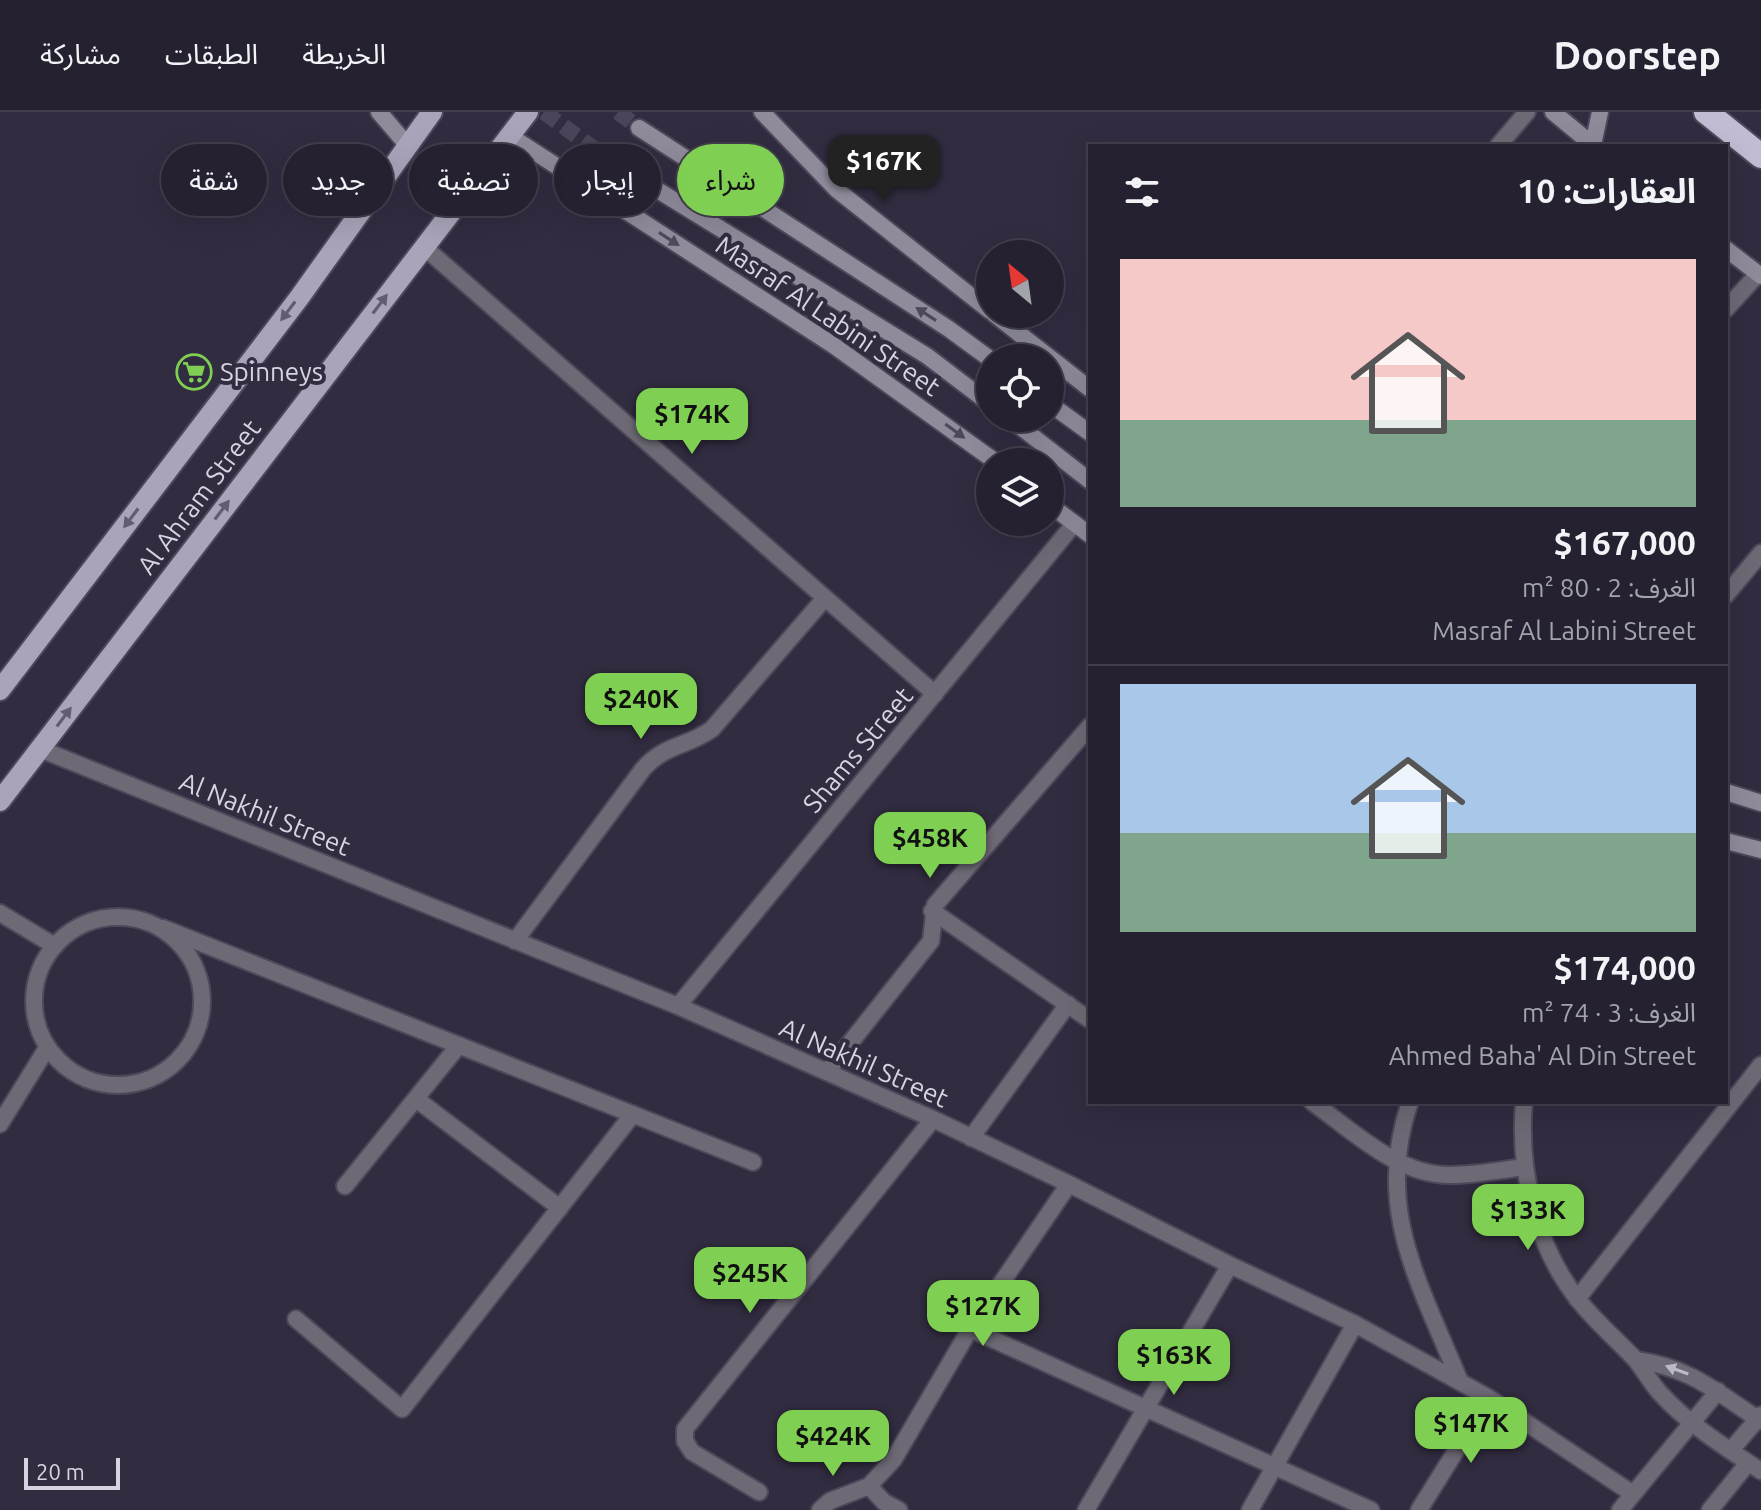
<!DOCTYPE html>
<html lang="ar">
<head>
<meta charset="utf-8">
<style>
	body { margin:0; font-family:Ubuntu,"Noto Sans Arabic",sans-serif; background:#2d2938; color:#f1f3f6; direction:rtl; height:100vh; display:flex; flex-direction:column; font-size:30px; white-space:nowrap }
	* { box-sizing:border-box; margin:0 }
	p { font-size:26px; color:#a3a3ab }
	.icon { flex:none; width:44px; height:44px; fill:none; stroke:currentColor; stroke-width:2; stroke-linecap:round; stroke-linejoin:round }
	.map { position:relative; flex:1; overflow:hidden; direction:ltr }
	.sheet { position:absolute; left:1088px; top:32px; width:640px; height:960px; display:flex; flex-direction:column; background:#252130; border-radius:0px; box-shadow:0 8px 32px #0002,0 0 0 2px #423e4c; direction:rtl }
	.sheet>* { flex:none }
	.guide { position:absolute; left:24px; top:32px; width:760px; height:72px; direction:rtl; display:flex; gap:16px }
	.needle { width:52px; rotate:331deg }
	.controls { position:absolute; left:976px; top:128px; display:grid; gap:16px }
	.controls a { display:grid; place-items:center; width:88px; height:88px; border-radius:50%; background:#252130; box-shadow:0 8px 32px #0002,0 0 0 2px #423e4c; font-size:40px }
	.scale { position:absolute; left:24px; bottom:20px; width:96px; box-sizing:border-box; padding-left:8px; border:4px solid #d7d4e1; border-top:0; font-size:22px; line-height:28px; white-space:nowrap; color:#d7d4e1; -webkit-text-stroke:6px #312c40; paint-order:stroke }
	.price { position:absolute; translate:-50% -68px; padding:0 18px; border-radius:16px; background:#7fd052; color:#111; font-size:26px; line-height:52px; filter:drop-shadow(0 2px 4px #0008) }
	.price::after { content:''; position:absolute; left:50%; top:48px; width:24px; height:18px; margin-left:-12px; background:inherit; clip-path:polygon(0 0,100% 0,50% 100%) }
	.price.active { background:#222; color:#fff }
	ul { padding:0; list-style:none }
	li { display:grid; align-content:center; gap:16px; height:424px; padding:0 32px }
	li+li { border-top:2px solid #423e4c }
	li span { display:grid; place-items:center; height:248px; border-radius:0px; color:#555 }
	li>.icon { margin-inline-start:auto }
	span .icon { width:144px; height:144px; fill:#fffc; stroke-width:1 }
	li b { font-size:34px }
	h2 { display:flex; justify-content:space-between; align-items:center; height:96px; padding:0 32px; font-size:34px }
	.pill { padding:0 28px; border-radius:36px; background:#252130; box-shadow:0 8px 32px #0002,0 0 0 2px #423e4c; font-size:28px; line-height:72px }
	.pill.active { background:#7fd052; color:#111 }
	header { display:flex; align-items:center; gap:48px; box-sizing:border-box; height:112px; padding:0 40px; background:#252130; border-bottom:2px solid #423e4c }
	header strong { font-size:38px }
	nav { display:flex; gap:44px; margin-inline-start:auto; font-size:28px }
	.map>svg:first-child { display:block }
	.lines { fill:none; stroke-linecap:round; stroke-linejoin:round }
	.secondary-tunnel { stroke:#4a4558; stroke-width:16; stroke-dasharray:16 8; stroke-linecap:butt }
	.service-casing { stroke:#4c475a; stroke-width:20 }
	.minor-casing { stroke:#4c475a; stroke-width:20 }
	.tertiary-casing { stroke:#4c475a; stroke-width:20 }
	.secondary-casing { stroke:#4c475a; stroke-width:20 }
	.primary-casing { stroke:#4c475a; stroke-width:24 }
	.motorway-casing { stroke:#4c475a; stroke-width:28 }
	.service { stroke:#6d6a75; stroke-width:16 }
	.minor { stroke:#6d6a75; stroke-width:16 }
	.tertiary { stroke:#6d6a75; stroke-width:16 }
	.secondary { stroke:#8f8b9b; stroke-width:16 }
	.primary { stroke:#a9a4b9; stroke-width:20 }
	.motorway { stroke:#c1bbd4; stroke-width:24 }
	.oneway { fill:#4d485b }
	.oneway2 { fill:#615c70 }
	.oneway3 { fill:#bcbac6 }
	.labels { text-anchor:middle; stroke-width:8; stroke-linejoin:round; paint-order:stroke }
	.street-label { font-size:26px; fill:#d7d4e1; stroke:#312c40 }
	.poi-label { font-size:26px; fill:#d7d4e1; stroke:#312c40; text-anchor:start }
</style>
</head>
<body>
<header>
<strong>Doorstep</strong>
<nav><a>الخريطة</a><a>الطبقات</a><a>مشاركة</a></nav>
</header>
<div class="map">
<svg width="1761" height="1398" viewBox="0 0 1761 1398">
	<rect width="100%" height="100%" fill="#312c40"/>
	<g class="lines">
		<path class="secondary-tunnel" d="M544,0L612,50
			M618,0L639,16"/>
		<defs>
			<path id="service" d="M0,801L55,834
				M34 889a84 84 0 1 1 168 0a84 84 0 1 1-168 0Z
				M163,816L753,1050
				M416,987L560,1096
				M0,1012L47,936
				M345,1074L459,933
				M296,1207L402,1297L633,1002"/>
			<path id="minor" d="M1498,34L1527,0
				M424,135L935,582
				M1726,197L1758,162
				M1726,483L1761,441
				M40,637L678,894L933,1007L1069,1072L1230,1153L1355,1212L1489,1286L1633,1382
				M932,799L1090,908
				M515,829L643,657C665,632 687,635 712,617L825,486
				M678,894L1074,412
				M827,960L931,829L935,793L1090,614
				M1312,990C1353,1019 1398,1064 1451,1063C1476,1063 1501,1058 1525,1055
				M1410,990C1373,1097 1421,1173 1460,1270
				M971,1026L1068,892
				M1577,1187L1761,953
				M970,1217L1371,1398
				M1731,1338L1761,1303
				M869,1374L884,1390L899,1398
				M759,1380L692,1340L685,1329V1317L933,1007
				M820,1398L830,1389L869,1374L894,1347L970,1217L1069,1072
				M1086,1398L1230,1153
				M1250,1398L1355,1212
				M1419,1398L1489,1286
				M1620,1398L1718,1279
				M1710,1398L1748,1351"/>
			<path id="tertiary" d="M1524,990C1518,1059 1536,1136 1580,1190C1597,1211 1617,1228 1635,1247C1644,1258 1651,1271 1660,1281C1688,1312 1726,1336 1761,1359
				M1636,1248C1692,1256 1716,1280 1761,1309"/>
			<path id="secondary" d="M379,0L408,34
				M762,0L837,78L990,199
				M1553,0L1594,34
				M639,16L949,217L990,247
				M510,24L833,233L996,350
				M1593,33L1600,0
				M612,50L927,244L990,292
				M1726,137L1761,164
				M994,202L1090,277
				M1050,292L1090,321
				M1009,306L1090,369
				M1050,393L1090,423
				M1726,680L1761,691
				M1726,729L1761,738"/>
			<path id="primary" d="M0,578L299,186L432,0
				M0,689L528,0"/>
			<path id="motorway" d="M1706,0L1761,44"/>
		</defs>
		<use href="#service" class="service-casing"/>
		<use href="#minor" class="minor-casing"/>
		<use href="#tertiary" class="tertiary-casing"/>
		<use href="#secondary" class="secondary-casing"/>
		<use href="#primary" class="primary-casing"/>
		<use href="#motorway" class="motorway-casing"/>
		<use href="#service" class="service"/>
		<use href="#minor" class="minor"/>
		<use href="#tertiary" class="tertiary"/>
		<use href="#secondary" class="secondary"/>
		<use href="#primary" class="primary"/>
		<use href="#motorway" class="motorway"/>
	</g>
	<defs><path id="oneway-solid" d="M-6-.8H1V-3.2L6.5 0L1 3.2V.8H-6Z" transform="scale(2)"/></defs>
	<g class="oneway">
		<use href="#oneway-solid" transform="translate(669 127) rotate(33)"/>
		<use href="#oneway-solid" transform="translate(926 202) rotate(-147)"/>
		<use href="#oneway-solid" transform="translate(955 319) rotate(36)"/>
	</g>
	<g class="oneway2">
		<use href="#oneway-solid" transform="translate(380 192) rotate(-53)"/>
		<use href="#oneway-solid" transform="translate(288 199) rotate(127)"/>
		<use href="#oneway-solid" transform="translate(222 398) rotate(-53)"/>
		<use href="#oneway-solid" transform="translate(131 406) rotate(127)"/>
		<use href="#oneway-solid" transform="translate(64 605) rotate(-53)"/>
	</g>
	<use class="oneway3" href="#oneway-solid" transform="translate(1677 1258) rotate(-160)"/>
	<defs>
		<symbol id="supermarket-ring" viewBox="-11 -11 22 22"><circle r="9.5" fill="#312c40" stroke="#7fd052" stroke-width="1.5"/><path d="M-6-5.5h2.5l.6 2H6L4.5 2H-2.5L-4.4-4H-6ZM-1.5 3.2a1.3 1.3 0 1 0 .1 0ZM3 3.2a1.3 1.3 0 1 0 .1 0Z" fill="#7fd052"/></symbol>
	</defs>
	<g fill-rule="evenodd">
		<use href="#supermarket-ring" x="174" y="240" width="40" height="40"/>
	</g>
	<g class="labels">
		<g class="street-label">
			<text transform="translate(828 204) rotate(34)" y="9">Masraf Al Labini Street</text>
			<text transform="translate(199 385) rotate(-53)" y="9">Al Ahram Street</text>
			<text transform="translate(858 638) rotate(-50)" y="9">Shams Street</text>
			<text transform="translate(265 702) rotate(22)" y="9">Al Nakhil Street</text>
			<text transform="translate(864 951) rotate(24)" y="9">Al Nakhil Street</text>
		</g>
		<g class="poi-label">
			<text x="220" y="269">Spinneys</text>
		</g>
	</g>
</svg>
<div class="controls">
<a><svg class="needle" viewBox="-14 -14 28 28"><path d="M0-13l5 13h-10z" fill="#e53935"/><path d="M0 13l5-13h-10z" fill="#a3a3ab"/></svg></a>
<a><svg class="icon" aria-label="locate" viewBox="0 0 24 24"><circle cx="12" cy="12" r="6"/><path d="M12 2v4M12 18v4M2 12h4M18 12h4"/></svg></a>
<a><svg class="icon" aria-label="layers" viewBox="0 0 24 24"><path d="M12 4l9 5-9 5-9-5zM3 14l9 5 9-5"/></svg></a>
</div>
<div class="scale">20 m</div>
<b class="price active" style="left:884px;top:91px">$167K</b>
<b class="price" style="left:692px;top:344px">$174K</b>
<b class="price" style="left:641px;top:629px">$240K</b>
<b class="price" style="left:930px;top:768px">$458K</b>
<b class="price" style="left:1528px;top:1140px">$133K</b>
<b class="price" style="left:750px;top:1203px">$245K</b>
<b class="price" style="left:983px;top:1236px">$127K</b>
<b class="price" style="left:1174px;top:1285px">$163K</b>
<b class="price" style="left:1471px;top:1353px">$147K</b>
<b class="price" style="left:833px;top:1366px">$424K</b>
<div class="guide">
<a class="pill active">شراء</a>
<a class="pill">إيجار</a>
<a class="pill">تصفية</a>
<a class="pill">جديد</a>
<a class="pill">شقة</a>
</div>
<section class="sheet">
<h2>العقارات: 10<svg class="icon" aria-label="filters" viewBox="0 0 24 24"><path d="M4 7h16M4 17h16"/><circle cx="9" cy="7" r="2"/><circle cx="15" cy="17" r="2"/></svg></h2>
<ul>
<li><span style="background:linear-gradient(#f6c9c9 65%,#7fa58c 0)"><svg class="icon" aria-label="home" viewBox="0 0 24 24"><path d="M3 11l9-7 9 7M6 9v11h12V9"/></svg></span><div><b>$167,000</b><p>الغرف: 2 · 80 m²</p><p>Masraf Al Labini Street</p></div></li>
<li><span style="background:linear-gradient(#a9c7e8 60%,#7fa58c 0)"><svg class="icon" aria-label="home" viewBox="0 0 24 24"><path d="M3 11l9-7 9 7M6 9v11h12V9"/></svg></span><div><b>$174,000</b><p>الغرف: 3 · 74 m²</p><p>Ahmed Baha' Al Din Street</p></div></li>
</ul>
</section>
</div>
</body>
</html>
